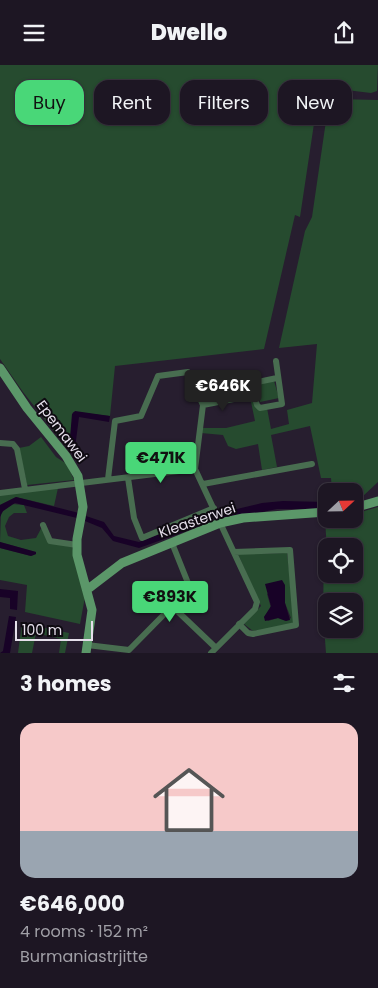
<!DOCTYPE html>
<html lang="en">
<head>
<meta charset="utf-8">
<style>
	body { margin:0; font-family:Poppins,sans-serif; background:#251f2b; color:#f1f3f6; height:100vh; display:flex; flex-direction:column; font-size:19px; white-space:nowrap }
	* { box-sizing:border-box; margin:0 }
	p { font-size:16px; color:#a09fa6 }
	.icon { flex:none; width:28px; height:28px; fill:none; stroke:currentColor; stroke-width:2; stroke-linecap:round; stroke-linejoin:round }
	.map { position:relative; height:588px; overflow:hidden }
	.details { display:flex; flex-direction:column; background:#1d1623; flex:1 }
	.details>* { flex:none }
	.top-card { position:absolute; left:15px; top:15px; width:349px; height:45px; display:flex; gap:10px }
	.needle { width:32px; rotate:68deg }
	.buttons { position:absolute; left:318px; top:418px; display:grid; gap:10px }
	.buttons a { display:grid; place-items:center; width:45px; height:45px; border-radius:10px; background:#1d1623; box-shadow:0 1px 4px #0004,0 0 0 1px #3b3541; font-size:25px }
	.scale { position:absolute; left:15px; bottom:12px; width:78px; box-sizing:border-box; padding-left:5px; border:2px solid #e5dfeb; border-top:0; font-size:14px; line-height:18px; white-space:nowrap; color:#e5dfeb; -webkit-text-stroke:4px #0e0a11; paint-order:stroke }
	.price { position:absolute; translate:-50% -42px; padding:0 11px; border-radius:5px; background:#49d778; color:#111; font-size:16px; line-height:32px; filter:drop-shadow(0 1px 2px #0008) }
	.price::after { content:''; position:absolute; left:50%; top:30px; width:15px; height:11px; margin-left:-8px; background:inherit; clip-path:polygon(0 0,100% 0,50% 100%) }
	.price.selected { background:#222; color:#fff }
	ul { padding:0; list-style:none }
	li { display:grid; align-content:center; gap:10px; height:265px; padding:0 20px }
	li+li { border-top:1px solid #3b3541 }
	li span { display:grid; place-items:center; height:155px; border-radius:15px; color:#555 }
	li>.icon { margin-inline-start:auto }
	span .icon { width:90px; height:90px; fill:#fffc; stroke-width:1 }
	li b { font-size:21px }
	h2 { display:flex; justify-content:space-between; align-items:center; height:60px; padding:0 20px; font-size:21px }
	.tag { padding:0 18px; border-radius:15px; background:#1d1623; box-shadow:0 1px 4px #0004,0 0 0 1px #3b3541; font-size:18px; line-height:45px }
	.tag.selected { background:#49d778; color:#111 }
	header { display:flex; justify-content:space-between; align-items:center; height:65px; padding:0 20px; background:#1d1623; font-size:22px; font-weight:800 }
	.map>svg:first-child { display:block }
	.green { fill:#264b2f; fill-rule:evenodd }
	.water { fill:#180227 }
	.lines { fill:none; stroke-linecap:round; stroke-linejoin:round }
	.street { stroke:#486d50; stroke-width:6 }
	.secondary { stroke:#5b9769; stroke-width:9 }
	.labels { text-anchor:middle; stroke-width:4; stroke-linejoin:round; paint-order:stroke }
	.street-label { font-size:14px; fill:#e5dfeb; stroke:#0e0a11 }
</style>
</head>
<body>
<header><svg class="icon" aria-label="menu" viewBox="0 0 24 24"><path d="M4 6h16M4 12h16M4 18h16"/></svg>Dwello<svg class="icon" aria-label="share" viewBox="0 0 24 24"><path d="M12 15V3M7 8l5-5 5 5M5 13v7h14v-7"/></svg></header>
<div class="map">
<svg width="378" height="588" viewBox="0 0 378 588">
	<rect width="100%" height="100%" fill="#271e2f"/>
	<path class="green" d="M0,0H378L377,26L371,28L346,25L318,32L300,152L295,150L264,284L115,301L110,351L73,347L69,385L23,327L0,294Z
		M336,34L378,35V417L362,432L354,436V426H332L331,413H321L310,361L271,370L277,402L262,405L258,379L236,384L228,381L223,370L201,368L202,363H226L255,356L250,332L254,333L257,343H267L271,364L289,359L287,345L312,338L317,279L279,283L305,166L312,152L328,42L329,38Z
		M274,316L279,333L260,337L258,319Z
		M41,372L56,392L67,399L74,415L27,420L19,383L29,381Z
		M58,423L54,441L16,432L0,440V430Z
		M12,439L24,440L27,448H14L9,452L5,461L8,471L21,475L36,473L43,460L52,478L72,482L85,532L80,559L25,547L27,520L0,515V483L31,491L36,489V487L0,477L1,448Z
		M378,442V588H326C323,551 322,515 326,478C327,469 324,463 327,454H354V449ZM326,481H354V509H326ZM326,536H354V564H326Z
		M287,488L295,555L292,561L253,566L244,559L261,541L238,489ZM285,520V538L291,553L286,556L278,553L268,556L264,552L271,543L267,529Z
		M22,558L69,568L65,588H59L61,574L36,568L32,588H18Z"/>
	<path class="water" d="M75,346L110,351L109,357L79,352L74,391L69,385L72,349Z
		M16,432L79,448L77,453L15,438L3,446L0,452V440Z
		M283,436L326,437V444H277L224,455L220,448L262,438Z
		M210,450L212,457L139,483L113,476L102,463L85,456L86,451L104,457L114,471L139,477Z
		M0,477L36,487V489L31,491L0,483Z
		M282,515L285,520V538L290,555L286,556L278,553L265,556L264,552L271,541L265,519Z
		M0,524L18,526L17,545L10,544V533L0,532Z
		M9,551L16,552L10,588H0L3,586Z"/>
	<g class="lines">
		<path class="street" d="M254,330L257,340L260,343L282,339L276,296
			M0,378L13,379L17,384L25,424
			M195,404L203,340L254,330L253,318L277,313
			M128,413L134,453L142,473L214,443
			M108,414L115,356L141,351L158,311L188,307L203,340
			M203,419L312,399
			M0,428L195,404L257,537L255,544L211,588
			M43,460L50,476L77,480
			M234,487L290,485L296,560L253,569L248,568L239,559
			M172,541L216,583
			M87,580L129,585L190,523L172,478"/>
		<path class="secondary" d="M0,303L27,343L66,391L78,411L83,442L77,474V490L92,545L86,588
			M354,443L378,436
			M88,524L122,498L220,458L243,453L326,447"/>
	</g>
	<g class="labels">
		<g class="street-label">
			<text transform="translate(62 366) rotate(53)" y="5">Epemawei</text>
			<text transform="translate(197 455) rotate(-19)" y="5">Kleasterwei</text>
		</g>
	</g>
</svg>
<div class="buttons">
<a><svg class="needle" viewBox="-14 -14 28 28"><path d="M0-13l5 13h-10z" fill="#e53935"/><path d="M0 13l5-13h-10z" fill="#a09fa6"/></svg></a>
<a><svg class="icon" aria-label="locate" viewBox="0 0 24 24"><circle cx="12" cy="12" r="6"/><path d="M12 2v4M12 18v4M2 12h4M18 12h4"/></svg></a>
<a><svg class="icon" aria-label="layers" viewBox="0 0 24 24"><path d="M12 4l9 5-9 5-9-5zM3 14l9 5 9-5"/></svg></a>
</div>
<div class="scale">100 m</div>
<b class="price selected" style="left:223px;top:347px">€646K</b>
<b class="price" style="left:161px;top:419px">€471K</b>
<b class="price" style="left:170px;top:558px">€893K</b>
<div class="top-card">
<a class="tag selected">Buy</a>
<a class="tag">Rent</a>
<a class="tag">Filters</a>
<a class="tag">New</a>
</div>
</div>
<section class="details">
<h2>3 homes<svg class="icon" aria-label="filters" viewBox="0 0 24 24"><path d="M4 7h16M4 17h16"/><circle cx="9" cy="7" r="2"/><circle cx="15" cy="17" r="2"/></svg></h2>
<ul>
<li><span style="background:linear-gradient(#f6c9c9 70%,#9aa5b1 0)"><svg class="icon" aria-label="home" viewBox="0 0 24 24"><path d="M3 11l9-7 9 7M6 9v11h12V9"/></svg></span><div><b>€646,000</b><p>4 rooms · 152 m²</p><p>Burmaniastrjitte</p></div></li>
</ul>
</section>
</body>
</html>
